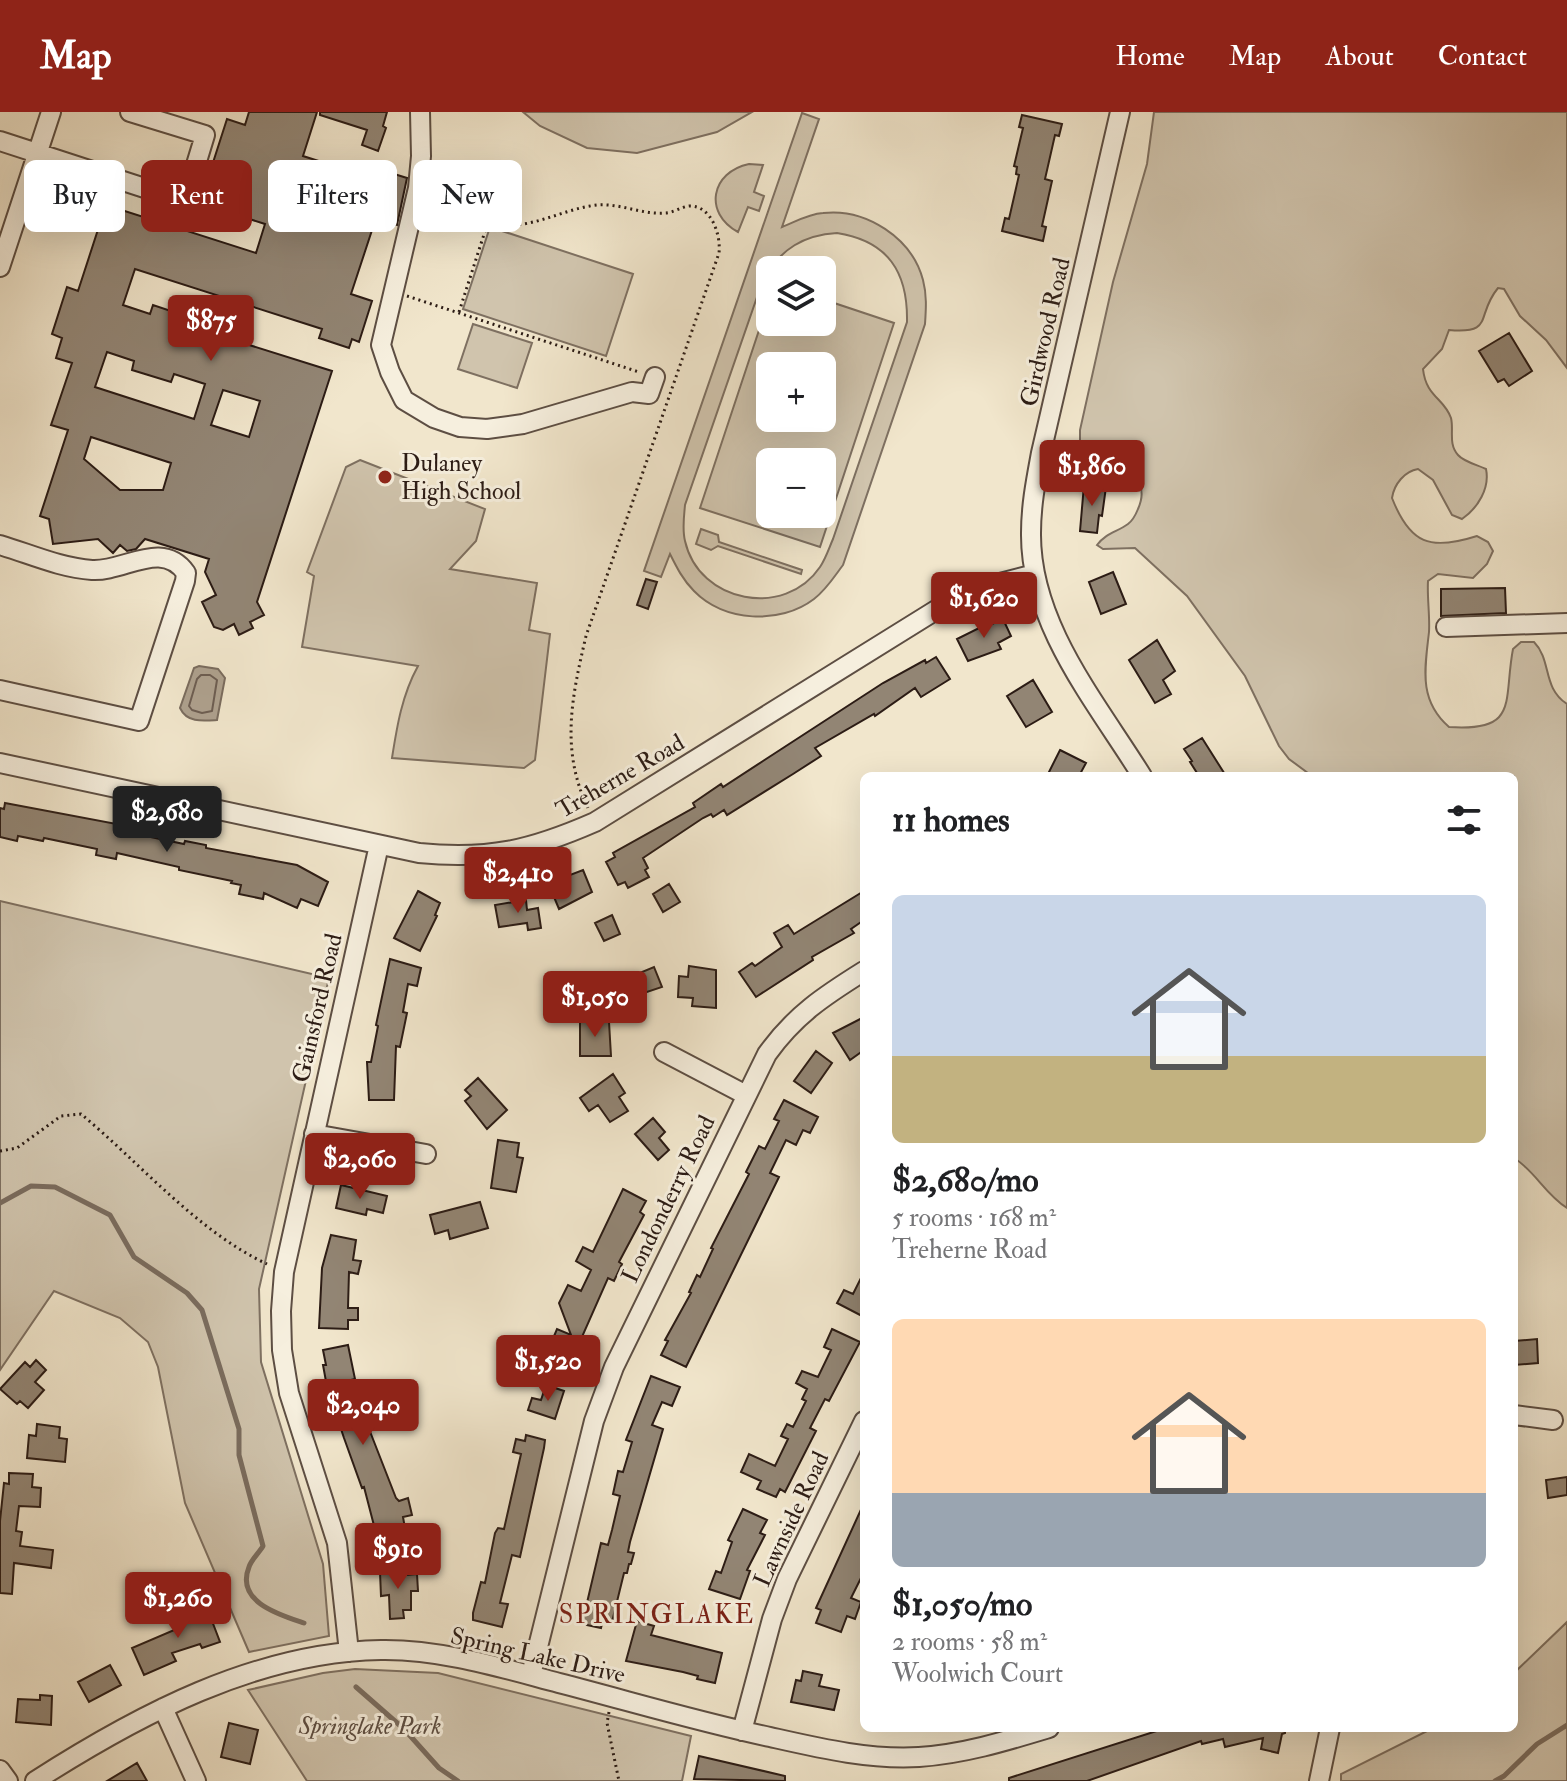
<!DOCTYPE html>
<html lang="en">
<head>
<meta charset="utf-8">
<style>
	body { margin:0; font-family:"IM FELL Double Pica",serif; background:#f2f2f2; color:#202124; height:100vh; display:flex; flex-direction:column; font-size:30px; white-space:nowrap }
	* { box-sizing:border-box; margin:0 }
	p { font-size:26px; color:#757577 }
	.icon { flex:none; width:44px; height:44px; fill:none; stroke:currentColor; stroke-width:2; stroke-linecap:round; stroke-linejoin:round }
	.map { position:relative; flex:1; overflow:hidden }
	.sheet { position:absolute; left:860px; top:660px; width:658px; height:960px; display:flex; flex-direction:column; background:#fff; border-radius:12px; box-shadow:0 8px 32px #0002 }
	.sheet>* { flex:none }
	.guide { position:absolute; left:24px; top:48px; width:716px; height:72px; display:flex; gap:16px }
	.buttons { position:absolute; left:756px; top:144px; display:grid; gap:16px }
	.buttons a { display:grid; place-items:center; width:80px; height:80px; border-radius:12px; background:#fff; box-shadow:0 8px 32px #0002; font-size:40px }
	.price { position:absolute; translate:-50% -68px; padding:0 18px; border-radius:8px; background:#8f2418; color:#fff; font-size:26px; line-height:52px; filter:drop-shadow(0 2px 4px #0008) }
	.price::after { content:''; position:absolute; left:50%; top:48px; width:24px; height:18px; margin-left:-12px; background:inherit; clip-path:polygon(0 0,100% 0,50% 100%) }
	.price.active { background:#222; color:#fff }
	ul { padding:0; list-style:none }
	li { display:grid; align-content:center; gap:16px; height:424px; padding:0 32px }
	li span { display:grid; place-items:center; height:248px; border-radius:12px; color:#555 }
	li>.icon { margin-inline-start:auto }
	span .icon { width:144px; height:144px; fill:#fffc; stroke-width:1 }
	li b { font-size:34px }
	h2 { display:flex; justify-content:space-between; align-items:center; height:96px; padding:0 32px; font-size:34px }
	.chip { padding:0 28px; border-radius:12px; background:#fff; box-shadow:0 8px 32px #0002; font-size:28px; line-height:72px }
	.chip.active { background:#8f2418; color:#fff }
	header { display:flex; align-items:center; gap:48px; box-sizing:border-box; height:112px; padding:0 40px; background:#8f2418; color:#fff }
	header strong { font-size:38px }
	nav { display:flex; gap:44px; margin-inline-start:auto; font-size:28px }
	.map>svg:first-child { display:block }
	.green { fill:#d0c4ad; stroke:#7e7061; stroke-width:2; fill-rule:evenodd }
	.water { fill:#aea18e; stroke:#7a6c5e; stroke-width:2 }
	.lines { fill:none; stroke-linecap:round; stroke-linejoin:round }
	.shore { stroke:#6d5e52; stroke-width:2 }
	.stream { stroke:#7a6c5e; stroke-width:5 }
	.building { fill:#928574; stroke:#2c1c15; stroke-width:2; fill-rule:evenodd }
	.minor-casing { stroke:#5d4e43; stroke-width:22 }
	.path { stroke:#2c1c15; stroke-width:3; stroke-dasharray:2 4; stroke-linecap:butt }
	.minor { stroke:#f6efde; stroke-width:18 }
	.poi-dot { fill:#8f2418; stroke:#f6efde; stroke-width:3 }
	.labels { text-anchor:middle; stroke-width:6; stroke-linejoin:round; paint-order:stroke }
	.street-label { font-size:24px; fill:#2c1c15; stroke:#f6efde }
	.poi-label { font-size:24px; fill:#2c1c15; stroke:#f6efde; text-anchor:start }
	.park-label { font-size:24px; font-style:italic; fill:#5d4e43; stroke:#f6efde }
	.neighbourhood-label { font-size:26px; letter-spacing:2px; fill:#7a1f14; stroke:#f6efde }
</style>
</head>
<body>
<header>
<strong>Map</strong>
<nav><a>Home</a><a>Map</a><a>About</a><a>Contact</a></nav>
</header>
<div class="map">
<svg width="1567" height="1669" viewBox="0 0 1567 1669">
	<rect width="100%" height="100%" fill="#f1e6cc"/>
	<filter id="stains"><feTurbulence type="fractalNoise" baseFrequency=".0025" numOctaves="4"/><feColorMatrix values="0 0 0 0 .2 0 0 0 0 .09 0 0 0 0 .02 0 0 0 .5 -.17"/></filter>
	<radialGradient id="worn" r=".72"><stop offset=".6" stop-color="#630" stop-opacity="0"/><stop offset="1" stop-color="#630" stop-opacity=".3"/></radialGradient>
	<path class="green" d="M523,0H752L717,20L637,41L587,36L540,14Z
		M1154,0H1567V256L1546,228L1520,204L1504,177L1498,176C1475,204 1495,222 1449,218L1442,237L1423,257C1426,285 1444,286 1451,306C1454,318 1448,332 1458,343C1464,350 1478,353 1486,357C1490,376 1478,396 1462,407L1452,403L1433,368L1418,357C1405,359 1394,372 1392,386C1410,432 1430,439 1477,424L1488,430L1493,439L1487,452L1473,466L1438,462L1428,469C1427,486 1430,503 1429,520C1425,556 1418,588 1449,615C1520,620 1503,589 1513,537L1521,530H1534C1552,548 1542,576 1567,592V1096C1545,1082 1535,1059 1514,1046V664H1312L1289,647L1279,634L1245,564L1187,484L1135,436L1103,437L1097,433C1106,421 1117,420 1128,412C1132,409 1136,402 1138,397C1152,365 1123,360 1104,349C1095,344 1088,336 1080,329V318L1113,170L1147,52Z
		M802,1L819,7L782,115C795,110 808,102 823,101C866,96 912,126 923,168C927,183 926,197 925,212L843,453C834,465 826,478 814,487C780,513 724,510 694,479C683,468 677,456 670,442L661,465L644,459ZM837,121C888,129 908,160 907,210L833,427C829,436 826,446 820,455C785,507 699,491 685,429C682,417 684,405 685,393L764,165C782,137 803,123 837,121Z
		M749,52L763,53L754,80L764,84L759,99L748,95L738,120C703,101 711,60 749,52Z
		M490,115L633,162L606,244L463,197Z
		M770,185V210H822V187L894,211L820,435L700,396ZM770,254H822V306H770ZM770,350H822V402H770Z
		M473,212L532,231L517,276L458,257Z
		M360,348L485,397L476,429L450,457L537,471L529,518L550,522L535,648L524,656L392,646C397,614 402,583 418,554L302,535L314,464L307,460L346,355Z
		M701,417L718,423L719,430L802,458L801,462L718,434L711,438L696,432Z
		M0,789L329,866L259,1177L261,1250L323,1452L329,1524L249,1540L185,1391L158,1255L148,1230L120,1206L54,1179L0,1258Z
		M1567,1510V1669H1341V1662L1433,1616H1514V1561Z
		M355,1557L438,1561L691,1624L682,1669H307L248,1578L323,1561Z"/>
	<path class="water" d="M199,554L218,557L225,566L217,608C203,609 187,611 180,596L194,556Z"/>
	<g class="lines">
		<path class="shore" d="M210,563L217,568L212,599L202,601L192,598L189,594L197,567L201,563Z"/>
		<path class="stream" d="M0,1091L31,1074L55,1075L110,1103L134,1145L187,1181L202,1198L239,1317V1343L263,1434C259,1441 251,1448 249,1455C235,1490 280,1503 304,1511
			M356,1575L404,1617L439,1656L458,1669
			M1495,1669L1504,1664L1537,1632L1567,1613"/>
	</g>
	<path class="building" d="M249,0H317L303,44L372,66L375,56L407,66L397,113L376,106L351,182L372,189L359,230L352,227L349,236L319,226L322,217L135,157L123,193L150,202L153,193L192,206L189,214L332,259L257,490L264,503L250,510L253,516L239,523L234,512L223,518L214,515L202,490L216,483L205,460L209,447L145,427L136,437L127,439L120,433L113,441L98,427L53,432L49,407L40,404L68,318L51,313L72,251L56,246L62,226L52,222L67,175L78,179L106,93L256,141L265,112L200,91L227,7L245,13ZM107,240L134,249L132,258L171,270L174,262L205,272L194,307L95,275ZM223,278L260,289L249,325L211,313ZM91,325L171,351L163,378H120L84,347Z
		M320,0H387L383,14L386,16L378,39L362,33L367,18L320,3Z
		M1022,3L1062,12L1059,24L1055,23L1045,67L1052,69L1042,114L1046,115L1043,129L1002,119L1005,106L1009,107L1019,63L1016,62L1017,55L1014,54L1023,16L1019,15Z
		M1509,221L1532,259L1509,274L1504,267L1498,270L1479,239Z
		M1084,373L1106,375L1102,404L1099,403L1097,421L1080,419Z
		M1113,460L1126,492L1101,502L1089,470Z
		M646,467L657,470L648,497L637,493Z
		M1505,476L1506,501L1441,504V477Z
		M1003,507L1011,524L998,531L1001,537L968,549L957,527L989,511L990,513Z
		M1157,528L1175,559L1163,568L1171,582L1155,591L1129,548Z
		M936,545L950,567L921,585L915,576L875,604L874,602L815,636L821,644L793,662L727,703L724,698L713,705L711,702L703,706L643,746L648,756L645,758L649,765L628,776L625,770L618,773L606,750L615,745L613,741L695,695L693,691L721,672L723,675L883,571L925,548L926,551Z
		M1033,568L1052,600L1026,615L1007,584Z
		M1202,626L1226,664H1199L1190,650L1192,649L1184,637Z
		M1060,638L1086,651L1079,664H1047Z
		M5,691L122,713V719L184,732L185,729L206,733V736L297,753L328,770L318,794L301,787L297,796L264,781L263,787L239,782L241,773L231,771L232,769L179,758V755L117,741L116,747L96,743L97,737L44,726L43,729L18,724L17,729L0,725V696L4,697Z
		M583,758L592,780L559,797L547,768L564,761L565,765Z
		M669,772L680,790L663,800L653,782Z
		M418,779L440,791L435,803L437,804L420,839L394,826Z
		M864,779V808L851,817L854,821L812,845L813,848L756,885L739,860L752,851L755,854L782,835L774,821L788,813L794,822Z
		M526,788L527,798L538,796L541,816L528,818L527,811L499,815L495,793Z
		M612,803L620,822L604,829L595,811Z
		M390,847L421,856L417,874L408,872L403,900L407,901L400,935L396,934L394,988H369L367,950H371L378,914L376,913Z
		M689,854L716,858V896L692,894L693,886L678,885L679,864L688,865Z
		M654,855L662,875L620,889L613,872Z
		M864,905V938L850,948L833,921Z
		M580,910H609L611,944H580Z
		M816,939L832,951L811,981L794,969Z
		M613,962L625,981L619,985L628,999L610,1010L598,993L589,999L580,986Z
		M478,966L507,998L487,1017L465,989L471,984L465,978Z
		M784,988L818,1005L810,1021L803,1018L796,1033L786,1028L770,1061L779,1065L686,1255L661,1243L668,1229L665,1228L691,1181L689,1180L697,1163L700,1165L713,1137L711,1136L749,1062L746,1060L759,1034L765,1037L779,1009L774,1007Z
		M653,1006L665,1020L659,1026L669,1038L658,1048L635,1022Z
		M498,1028L519,1031L517,1045L523,1046L516,1080L491,1076Z
		M341,1073L387,1084L383,1101L367,1097L366,1103L336,1096Z
		M623,1077L646,1089L640,1100L644,1103L619,1150L622,1152L614,1169L608,1166L581,1227L576,1242L579,1243L572,1260L544,1248L557,1217L571,1223L559,1191L568,1173L581,1179L591,1158L576,1149L583,1135L593,1140Z
		M480,1090L488,1116L450,1127L448,1118L435,1122L430,1103Z
		M331,1123L356,1128L353,1148L361,1149L358,1162L349,1160L348,1196H358V1208H348V1217L319,1216L322,1156Z
		M864,1160V1205L837,1191L844,1178L853,1182Z
		M832,1217L860,1230L829,1289L825,1287L810,1316L816,1319L785,1380L780,1377L776,1385L757,1377L761,1369L741,1360L749,1342L775,1354L788,1327L781,1324L787,1312L793,1315L806,1289L802,1287L807,1277L796,1271L802,1259L818,1265L831,1238L824,1235Z
		M1537,1227L1538,1251L1514,1253V1229Z
		M348,1233L355,1267L351,1268L362,1299L396,1386L399,1389L408,1386L412,1403L403,1405L406,1422L378,1429L364,1375L362,1376L344,1326L327,1275L323,1253H326L323,1238Z
		M36,1248L46,1258L35,1270L44,1278L28,1296L20,1289L17,1292L0,1277L25,1250L30,1255Z
		M651,1264L680,1275L672,1294L662,1290L652,1313L663,1317L630,1430L628,1440L634,1441L631,1452H629L627,1461H624L612,1510L603,1508L601,1516L582,1512L601,1431L608,1433L612,1418L620,1384L613,1382L618,1359L623,1360L632,1330L626,1328Z
		M546,1273L564,1279L555,1307L528,1298L532,1286L541,1288Z
		M37,1312L60,1315L59,1326L67,1327L65,1350L27,1346L29,1323L36,1324Z
		M526,1323L545,1328L544,1336L520,1445L512,1443L500,1491L508,1492L502,1515L473,1508V1501L481,1470L485,1471L495,1421L498,1416L504,1417L521,1342L513,1340L516,1327L525,1329Z
		M9,1361L33,1362L32,1375L41,1376L40,1395L19,1394L16,1419L22,1420L20,1434L53,1438L51,1456L14,1451L12,1482L0,1481V1409L4,1371L9,1372Z
		M1567,1365V1383L1548,1386L1546,1368Z
		M864,1391V1460L851,1486L861,1490L855,1507L847,1504L841,1520L816,1511L821,1498L816,1496Z
		M743,1397L767,1408L760,1421L765,1423L747,1458L750,1459L740,1487L709,1477L716,1459L721,1461L732,1430L728,1428Z
		M407,1459L408,1463L417,1462L418,1479H411V1498H403L404,1506L390,1507L389,1483L381,1484L380,1460Z
		M204,1488L220,1530L202,1536L200,1532L172,1541L176,1549L144,1563L132,1536L179,1516L176,1509L195,1503L191,1492Z
		M637,1509L654,1514L651,1523L722,1541L715,1571L697,1567L698,1564L683,1560L626,1549Z
		M110,1553L121,1573L89,1590L78,1570Z
		M803,1559L822,1563L819,1574L839,1578L834,1598L791,1590L796,1568L801,1569Z
		M40,1583L52,1584L51,1613L16,1610L18,1587L40,1588Z
		M229,1611L258,1618L250,1652L221,1645Z
		M1166,1616H1285V1621L1282,1622L1278,1641L1261,1637L1263,1626L1225,1635L1223,1627L1202,1632L1201,1629L1087,1669H1009V1666Z
		M699,1644L785,1664V1669L694,1667Z
		M137,1651L147,1669H107Z"/>
	<g class="lines">
		<defs>
			<path id="minor" d="M420,0L421,44L418,76L381,233L390,260L404,288L434,306L460,315L487,317L523,312L632,280L649,282L655,265
				M1120,0L1041,341C1036,368 1031,393 1031,421C1030,512 1096,590 1142,664
				M0,29L163,82L185,78L191,69L205,23L130,0
				M0,155L51,0
				M0,433C30,442 61,456 92,458C124,460 162,427 186,461L185,469L139,609L0,578
				M1446,515L1567,511
				M0,651L419,741C489,748 531,738 595,710L949,490L977,477L1035,462
				M664,940L746,983
				M314,1022L426,1042
				M1514,1303L1553,1308
				M349,1540L337,1431L289,1281L282,1238L281,1199L284,1160L379,733
				M531,1563L594,1309L614,1255L767,942C795,903 824,884 864,859
				M163,1596L196,1669
				M742,1619L772,1507L787,1467L864,1309
				M0,1658L8,1669
				M35,1669C138,1603 256,1540 381,1538C441,1537 502,1556 559,1571C629,1589 699,1610 770,1625C819,1636 869,1648 919,1645C964,1642 1006,1629 1049,1616
				M1319,1669L1330,1616"/>
		</defs>
		<use href="#minor" class="minor-casing"/>
		<path class="path" d="M407,184L639,260
			M459,200L488,110C525,122 560,97 597,93C621,91 642,103 665,101C673,101 681,95 689,94C712,93 721,124 719,141L586,524C572,584 560,638 588,696
			M0,1039L17,1036L61,1004L81,1002C140,1051 198,1120 267,1152
			M609,1600L607,1611L619,1669"/>
		<use href="#minor" class="minor"/>
	</g>
	<circle class="poi-dot" cx="385" cy="365" r="8"/>
	<g class="labels">
		<g class="street-label">
			<text transform="translate(1045 220) rotate(-77)" y="8">Girdwood Road</text>
			<text transform="translate(620 664) rotate(-30)" y="8">Treherne Road</text>
			<text transform="translate(317 896) rotate(-77)" y="8">Gainsford Road</text>
			<text transform="translate(668 1087) rotate(-64)" y="8">Londonderry Road</text>
			<text transform="translate(791 1407) rotate(-65)" y="8">Lawnside Road</text>
			<text transform="translate(538 1543) rotate(13)" y="8">Spring Lake Drive</text>
		</g>
		<g class="poi-label">
			<text x="401" y="359">Dulaney<tspan x="401" dy="28">High School</tspan></text>
		</g>
		<g class="park-label">
			<text x="370" y="1622">Springlake Park</text>
		</g>
		<g class="neighbourhood-label">
			<text x="657" y="1511">SPRINGLAKE</text>
		</g>
	</g>
	<rect width="100%" height="100%" filter="url(#stains)"/>
	<rect width="100%" height="100%" fill="url(#worn)"/>
</svg>
<div class="buttons">
<a><svg class="icon" aria-label="layers" viewBox="0 0 24 24"><path d="M12 4l9 5-9 5-9-5zM3 14l9 5 9-5"/></svg></a>
<a>+</a>
<a>−</a>
</div>
<b class="price" style="left:211px;top:251px">$875</b>
<b class="price" style="left:1092px;top:396px">$1,860</b>
<b class="price" style="left:984px;top:528px">$1,620</b>
<b class="price active" style="left:167px;top:742px">$2,680</b>
<b class="price" style="left:518px;top:803px">$2,410</b>
<b class="price" style="left:595px;top:927px">$1,050</b>
<b class="price" style="left:360px;top:1089px">$2,060</b>
<b class="price" style="left:548px;top:1291px">$1,520</b>
<b class="price" style="left:363px;top:1335px">$2,040</b>
<b class="price" style="left:398px;top:1479px">$910</b>
<b class="price" style="left:178px;top:1528px">$1,260</b>
<div class="guide">
<a class="chip">Buy</a>
<a class="chip active">Rent</a>
<a class="chip">Filters</a>
<a class="chip">New</a>
</div>
<section class="sheet">
<h2>11 homes<svg class="icon" aria-label="filters" viewBox="0 0 24 24"><path d="M4 7h16M4 17h16"/><circle cx="9" cy="7" r="2"/><circle cx="15" cy="17" r="2"/></svg></h2>
<ul>
<li><span style="background:linear-gradient(#c9d6e8 65%,#c2b280 0)"><svg class="icon" aria-label="home" viewBox="0 0 24 24"><path d="M3 11l9-7 9 7M6 9v11h12V9"/></svg></span><div><b>$2,680/mo</b><p>5 rooms · 168 m²</p><p>Treherne Road</p></div></li>
<li><span style="background:linear-gradient(#ffd9b3 70%,#9aa5b1 0)"><svg class="icon" aria-label="home" viewBox="0 0 24 24"><path d="M3 11l9-7 9 7M6 9v11h12V9"/></svg></span><div><b>$1,050/mo</b><p>2 rooms · 58 m²</p><p>Woolwich Court</p></div></li>
</ul>
</section>
</div>
</body>
</html>
